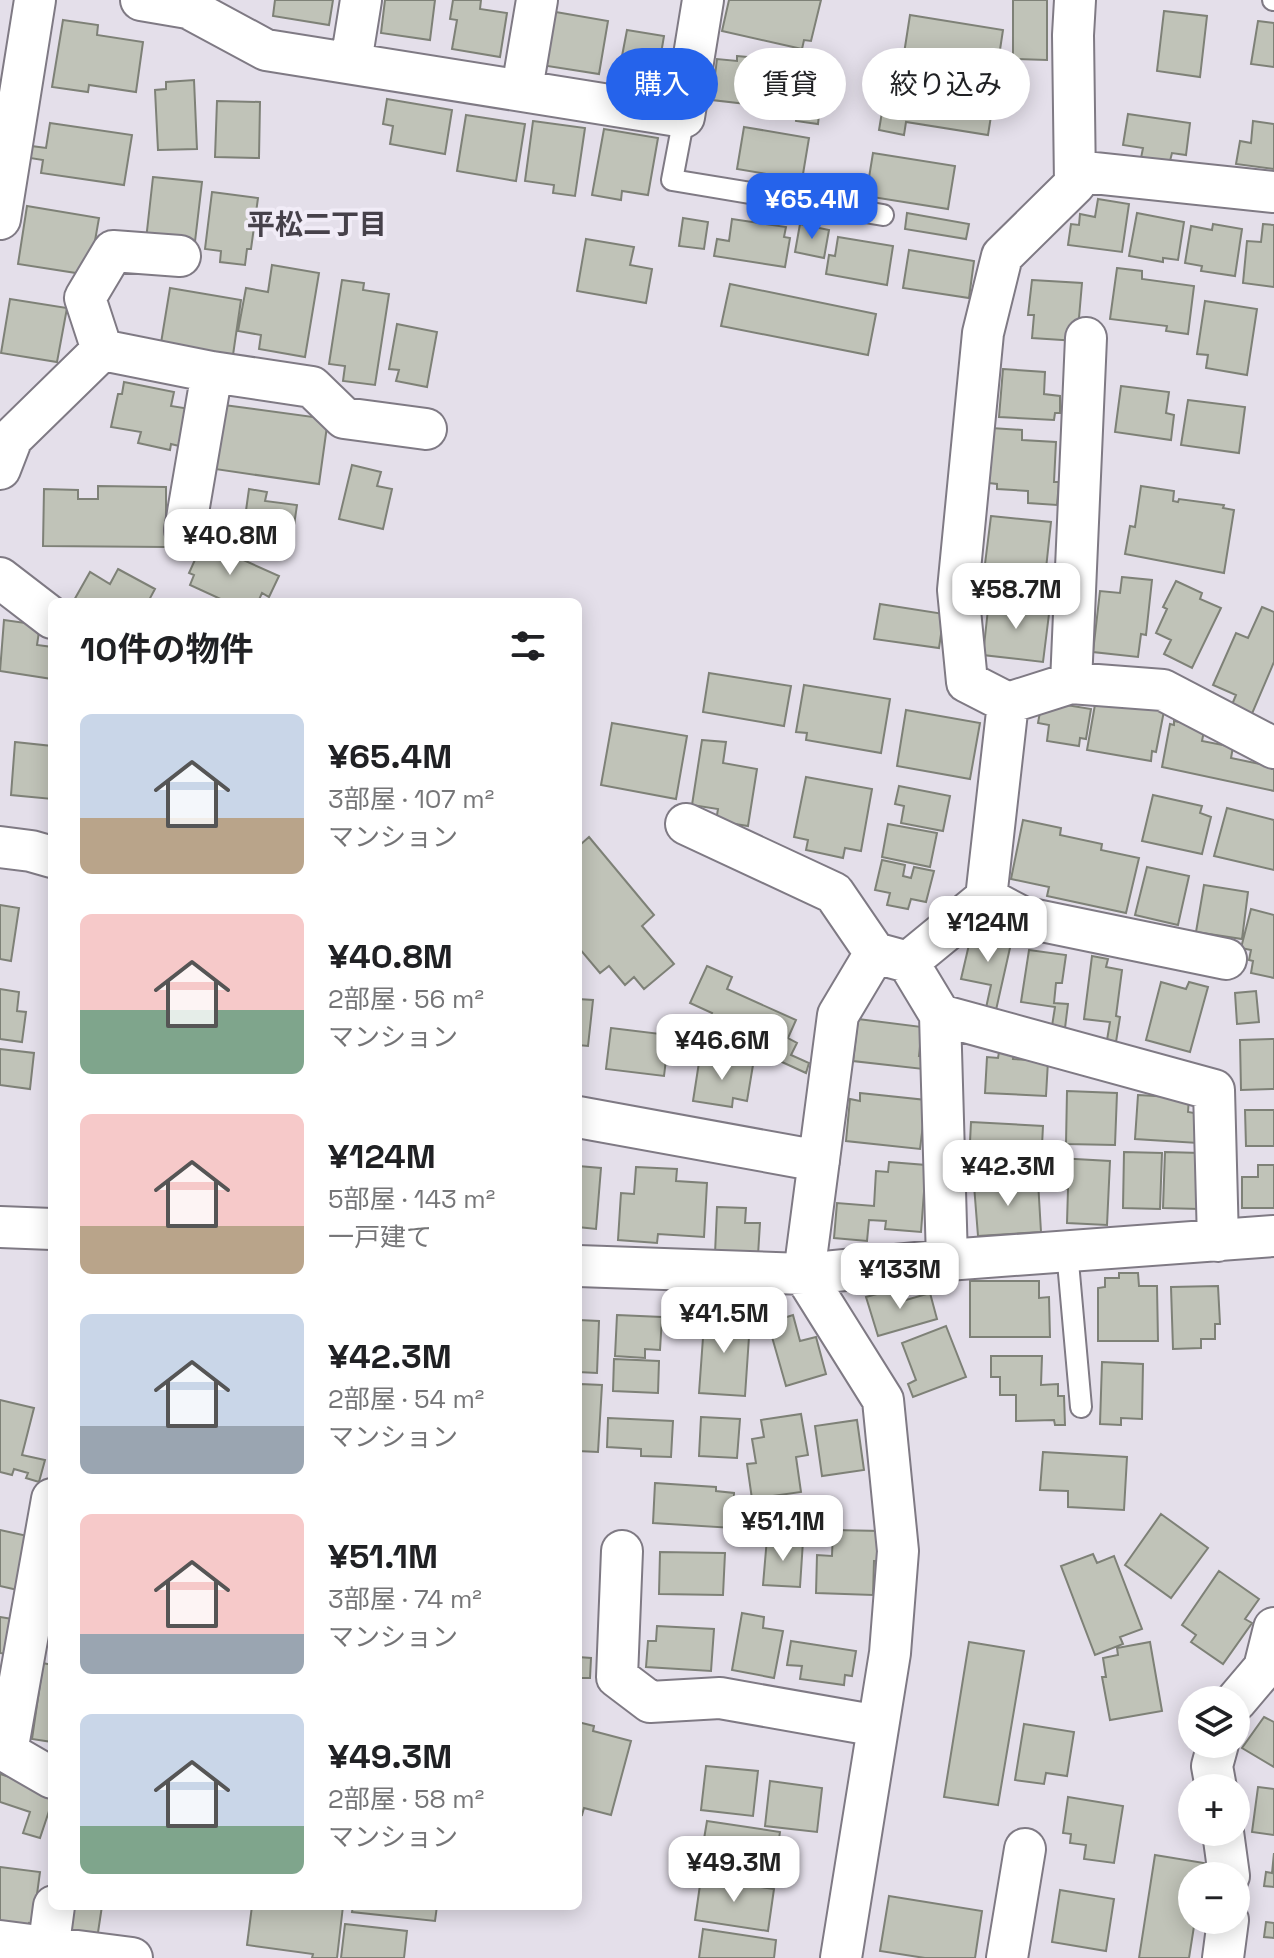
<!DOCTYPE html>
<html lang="ja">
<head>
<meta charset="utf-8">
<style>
	body { margin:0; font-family:"Space Grotesk","Noto Sans JP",sans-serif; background:#f6f6f6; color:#202124; height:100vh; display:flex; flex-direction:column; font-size:30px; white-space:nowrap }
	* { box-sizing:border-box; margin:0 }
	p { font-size:26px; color:#757577 }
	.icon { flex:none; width:44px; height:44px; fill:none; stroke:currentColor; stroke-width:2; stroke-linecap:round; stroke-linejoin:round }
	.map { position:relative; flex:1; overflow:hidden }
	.drawer { position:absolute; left:48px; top:598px; width:534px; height:1312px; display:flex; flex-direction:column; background:#fff; border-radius:12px; box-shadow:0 4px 20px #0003 }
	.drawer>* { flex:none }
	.top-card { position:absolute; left:606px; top:48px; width:548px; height:72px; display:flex; gap:16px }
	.buttons { position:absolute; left:1178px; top:1686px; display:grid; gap:16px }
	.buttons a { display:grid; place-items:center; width:72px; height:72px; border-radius:50%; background:#fff; box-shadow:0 4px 20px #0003; font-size:40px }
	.price { position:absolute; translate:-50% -68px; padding:0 18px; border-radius:16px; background:#fff; color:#222; font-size:26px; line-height:52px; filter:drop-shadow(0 2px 4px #0008) }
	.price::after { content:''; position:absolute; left:50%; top:48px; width:24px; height:18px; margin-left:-12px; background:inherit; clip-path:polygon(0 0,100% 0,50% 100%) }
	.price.active { background:#2563eb; color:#fff }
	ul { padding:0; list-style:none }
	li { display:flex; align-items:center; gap:24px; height:200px; padding:0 32px }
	li span { display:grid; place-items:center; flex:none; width:224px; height:160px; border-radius:12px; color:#555 }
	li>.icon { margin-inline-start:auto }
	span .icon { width:96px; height:96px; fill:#fffc; stroke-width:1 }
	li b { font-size:34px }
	h2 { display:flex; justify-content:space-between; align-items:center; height:96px; padding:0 32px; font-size:34px }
	.tag { padding:0 28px; border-radius:36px; background:#fff; box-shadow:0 4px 20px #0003; font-size:28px; line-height:72px }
	.tag.active { background:#2563eb; color:#fff }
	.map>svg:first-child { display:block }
	.building { fill:#c0c3b8; stroke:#7e8177; stroke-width:2 }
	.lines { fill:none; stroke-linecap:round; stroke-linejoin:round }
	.service-casing { stroke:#7f7a84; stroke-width:24 }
	.minor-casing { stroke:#7f7a84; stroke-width:44 }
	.service { stroke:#fff; stroke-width:20 }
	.minor { stroke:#fff; stroke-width:40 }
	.labels { text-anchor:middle; stroke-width:8; stroke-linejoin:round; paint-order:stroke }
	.neighbourhood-label { font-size:28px; font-weight:bold; fill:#46414a; stroke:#f1ecf7 }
</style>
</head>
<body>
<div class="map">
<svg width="1274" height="1958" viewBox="0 0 1274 1958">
	<rect width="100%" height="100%" fill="#e4dfea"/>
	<path class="building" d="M275,0H333L329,25L273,16Z
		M385,0H435L430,40L381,33Z
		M453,0H481L480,9L507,13L500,57L452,49L457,20L450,19Z
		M729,0H821L811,41L804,40L802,49L722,31Z
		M1013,0H1047V60L1013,59Z
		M550,11L608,21L599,74L541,65Z
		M1164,11L1207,16L1200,77L1157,71Z
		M910,15L1003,30L996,76L903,60Z
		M63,20L98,25L97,35L143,42L136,92L89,85L88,92L52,87Z
		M1258,21L1274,23V67L1251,64Z
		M627,30L664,36L656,83L618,77Z
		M737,56L780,60L779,72L800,73L796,102L820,105L818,124L796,121L797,110L712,100L717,59L737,61Z
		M916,79L995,91L988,135L906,122L904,135L879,130L882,112L910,117Z
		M194,80L197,149L158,150L155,90L166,89V82Z
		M387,99L452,110L445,154L390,144L393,126L383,124Z
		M217,101L260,102L259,158L215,157Z
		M1128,114L1190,123L1186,155L1172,153L1170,161L1141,158L1143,148L1123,145Z
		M466,115L525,124L516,181L457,171Z
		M533,121L585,128L575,196L553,193L554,185L525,181Z
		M1253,121L1274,124V169L1236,164L1240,141L1251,143Z
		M50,123L132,135L124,185L41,173L43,160L30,158L31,146L46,148Z
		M744,127L809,138L802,180L737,169Z
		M604,129L658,138L648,195L622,191L621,200L592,195Z
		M873,153L955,166L948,209L866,196Z
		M153,177L202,182L194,250L146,240Z
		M212,192L258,198L251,249H247L245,265L220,262L221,251L205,249Z
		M1098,199L1129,204L1122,252L1068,245L1071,224L1079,225L1080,214L1095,217Z
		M27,206L99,218L89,275L18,264Z
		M907,213L969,224L966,239L905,229Z
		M1137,213L1184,222L1178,260L1163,258V262L1129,256Z
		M683,218L708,222L704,249L679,246Z
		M732,219L786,227L784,237L790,238L785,267L714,256L717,239L729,241Z
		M800,224L829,230L824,258L795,252Z
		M1213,224L1242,229L1235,276L1201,271L1202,266L1185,263L1191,226L1212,230Z
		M1263,224L1274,225V287L1243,283L1247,241L1261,242Z
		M838,237L893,246L887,285L826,274L829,255L835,256Z
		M586,239L634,247L630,265L652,269L646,303L577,291Z
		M909,250L974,261L969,298L903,288Z
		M272,265L319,273L305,357L259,349L261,335L238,331L246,288L268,292Z
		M1117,268L1142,271V279L1194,286L1188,334L1166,331L1167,326L1110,319Z
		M342,280L364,283L363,290L389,294L375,385L343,381L345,366L329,364Z
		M1032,280L1082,283L1077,341L1032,338L1034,315H1028Z
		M730,284L876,314L868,355L721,326Z
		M170,288L241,300L233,355L161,343Z
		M10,299L67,308L57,362L1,353Z
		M1205,301L1257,309L1247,375L1206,368L1208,355L1197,354Z
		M397,324L437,332L427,387L396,381L399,370L389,369Z
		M1003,369L1045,372L1044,394L1060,396V413H1055L1054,420L999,417Z
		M124,382L174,392L171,406L190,409L183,447L171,444L170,450L138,443L141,432L111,427L118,394H122Z
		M1121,386L1169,392L1166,413L1174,415L1171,440L1115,432Z
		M1188,400L1245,407L1239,453L1181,445Z
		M224,405L328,419L319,484L215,469Z
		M991,428L1022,430V440L1056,442L1054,482H1059L1057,505L1028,503V491L997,489V484L979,482Z
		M352,465L381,472L377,486L392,489L383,529L339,519Z
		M98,486L166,487V547L43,546L44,489L78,490V499H98Z
		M1141,486L1174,491L1173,501L1178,502L1179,499L1224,505L1223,508L1234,510L1224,573L1125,554L1130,526L1135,527Z
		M249,489L267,492L265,501L297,505L291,546L242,539Z
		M991,516L1051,522L1045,578L984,572Z
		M203,542L279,576L269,597L262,593L258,602H227L190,585L194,575L189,573Z
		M118,569L155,589L148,602H73L90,572L110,584Z
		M1122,577L1152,580L1146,635L1141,634L1138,657L1093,652L1100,591L1120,593Z
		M1176,581L1202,593L1200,599L1221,608L1192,668L1164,654L1171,640L1156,633L1167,609L1163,607Z
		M989,600L1050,606L1043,662L983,655Z
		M880,604L944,614L939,648L874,639Z
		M1262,607L1274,612V662L1251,716L1231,707L1236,695L1213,685L1236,633L1248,638Z
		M4,620L40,625L37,645L52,647V679L0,671Z
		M709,673L791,686L784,726L703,712Z
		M804,685L890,699L881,753L806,740L807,733L796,732Z
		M1096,699L1164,711L1156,752L1152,751L1151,761L1087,750Z
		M1042,701L1091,709L1086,739L1080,738L1079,746L1047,741L1049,725L1038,723Z
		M906,710L980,723L970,779L897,766Z
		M1174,721L1196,725L1204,731L1202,741L1233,747L1231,758L1274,767V791L1162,767L1170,724L1174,725Z
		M612,723L687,736L676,799L601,785Z
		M702,740L726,742L723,763L757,769L748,826L716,821L718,809L692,805Z
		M15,742L52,746V799L11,795Z
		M806,777L872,789L861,851L845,848L843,858L806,850L808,840L794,837Z
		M899,786L950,796L943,831L901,823L904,806L895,804Z
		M1153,795L1202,806L1200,813L1211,817L1202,854L1142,841Z
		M1227,808L1274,820V870L1214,856Z
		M1023,820L1061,828L1060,835L1102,844L1101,850L1139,858L1126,913L1047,896L1049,887L1011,879Z
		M888,824L937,833L930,867L882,857Z
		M589,837L654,915L642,926L674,964L644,989L634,977L625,985L609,966L600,973L578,947V843L580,845Z
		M882,860L905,865L903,876L911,878L914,867L934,871L926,902L911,899L908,909L887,905L890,893L875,890Z
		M1147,867L1189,876L1178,925L1135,915Z
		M1204,885L1248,892L1242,939L1196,932Z
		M0,905L19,908L11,961L0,959Z
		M1251,909L1274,915V978L1251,973L1253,961L1249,960L1251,950L1241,948Z
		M985,933L1012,939L996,1010L986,1008L991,985L961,979L971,936L984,939Z
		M1029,950L1066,955L1062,983H1056L1054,1003L1068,1004L1065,1028L1052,1026L1055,1007L1021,1002Z
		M1092,956L1108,959L1106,967L1122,970L1116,1016L1120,1017L1116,1042L1107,1040L1110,1022L1084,1019Z
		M707,966L732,977L727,989L796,1020L788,1038L797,1043L791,1055L809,1063L806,1073L705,1027L712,1013L690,1003Z
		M1161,982L1186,989L1189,982L1208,987L1190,1052L1146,1040Z
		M0,989L19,992L17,1011L26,1012L22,1042L0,1039Z
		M1256,991L1259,1022L1237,1024L1235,993Z
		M578,999L593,1000L588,1046L578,1045Z
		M858,1019L922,1027L919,1056H925L923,1069L853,1061Z
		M611,1028L669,1035L664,1076L606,1069Z
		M1274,1039V1089L1241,1090L1240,1040Z
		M0,1049L34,1053L30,1089L0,1085Z
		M999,1052H1014L1013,1059L1048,1061L1046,1096L985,1093L987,1057L998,1058Z
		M700,1056L753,1065L747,1101L733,1098L732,1107L693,1101Z
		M1067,1091L1117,1093L1115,1145L1066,1144Z
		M860,1093L926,1100L920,1149L846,1141L850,1099L860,1101Z
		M1138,1095L1189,1098L1188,1112L1200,1114L1198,1143L1135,1139Z
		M1245,1110H1274V1146H1246Z
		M971,1122L1043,1126L1041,1165L969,1162Z
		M1124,1152L1162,1153L1160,1209L1123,1208Z
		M1165,1152L1200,1153L1199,1209L1163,1208Z
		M1057,1158L1110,1161L1107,1225L1067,1223L1068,1189L1055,1188Z
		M889,1162L926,1165L921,1232L885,1229L886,1221L869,1220L867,1241L834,1238L837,1203L874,1206L876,1171L888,1172Z
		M1258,1165H1274V1208H1242V1177H1258Z
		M578,1166L601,1168L596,1229L578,1227Z
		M636,1167L677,1169L676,1181L707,1183L704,1237L658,1234L657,1243L618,1240L621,1193L634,1194Z
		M1038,1181L1041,1232L978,1236L974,1185Z
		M717,1207L746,1208L745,1223H760L758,1255L715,1254Z
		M1119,1273H1138L1139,1286H1157L1158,1341H1098V1288L1105,1287V1278H1119Z
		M970,1281H1039V1298L1049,1297L1050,1337H970Z
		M1218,1286L1220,1324H1215V1339H1201V1348L1173,1349L1171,1287Z
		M902,1287L906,1300L930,1293L937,1319L878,1336L866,1297Z
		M705,1310L725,1311L724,1320L750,1322L745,1396L699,1393Z
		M617,1315L662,1317L660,1350L645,1349V1358L615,1356Z
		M793,1315L800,1341L816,1337L826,1374L786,1386L768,1323Z
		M578,1320L599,1321L597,1373L578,1372Z
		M946,1326L966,1377L913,1397L908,1384L916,1380L902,1343Z
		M991,1356H1042L1041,1385L1058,1384V1396H1064L1065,1425H1055L1054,1420L1016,1421V1395H1000V1377H991Z
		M614,1359L659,1361L658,1393L613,1391Z
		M1102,1362L1143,1364L1142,1419L1121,1418V1425L1100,1424Z
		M580,1384L602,1385L598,1452L578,1451Z
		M0,1400L34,1408L22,1455L45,1460L39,1482L26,1478L28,1473L14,1469L12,1475L0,1472Z
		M801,1414L808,1455L796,1457L801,1492L752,1499L747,1464L756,1463L752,1439L764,1437L761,1420Z
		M701,1417L740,1419L737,1458L699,1456Z
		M608,1418L673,1421L671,1457L641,1456V1449L607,1447Z
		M857,1420L864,1470L822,1476L815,1426Z
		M1043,1452L1127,1457L1124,1510L1068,1507V1491L1040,1490Z
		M655,1483L716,1487V1491L734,1493L733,1528L653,1523Z
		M1161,1514L1208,1548L1171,1598L1125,1565Z
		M0,1530L32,1537L22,1591L0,1586Z
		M833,1530L881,1531L879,1561H874L873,1595L816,1593L817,1555L832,1556Z
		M767,1538L803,1541L800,1587L763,1585Z
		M660,1552L725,1553L723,1595L659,1594Z
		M1093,1554L1097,1563L1114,1556L1142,1629L1120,1637L1123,1644L1095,1655L1061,1566Z
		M1219,1571L1259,1599L1245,1619L1252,1623L1223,1664L1191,1642L1196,1635L1182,1625Z
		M742,1613L764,1617L763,1628L783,1631L774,1678L732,1670Z
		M0,1617L19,1620L13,1655L0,1653Z
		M657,1626L714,1629L711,1671L646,1667L648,1641H656Z
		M791,1641L856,1651L852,1676L845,1675L844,1685L800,1679L802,1666L787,1665Z
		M969,1642L1024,1651L998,1805L944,1797Z
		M1150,1642L1162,1711L1110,1720L1102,1677H1106L1103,1658L1118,1655L1117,1648Z
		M578,1657L591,1658L590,1678H578Z
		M43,1663L52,1665V1742L32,1739Z
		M1264,1717L1274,1722V1767L1242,1748Z
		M578,1722L594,1726L593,1731L631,1741L611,1815L584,1808L582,1815L578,1814Z
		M1024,1724L1074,1732L1067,1776L1046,1773L1044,1784L1015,1780Z
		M706,1766L758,1771L753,1816L701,1810Z
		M0,1774L52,1791V1802L40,1838L23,1833L30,1812L0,1802Z
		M770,1781L822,1788L817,1832L765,1826Z
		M1258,1787L1274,1789V1835L1252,1832Z
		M1068,1797L1123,1806L1114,1863L1084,1859L1086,1845L1070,1843L1071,1834L1063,1833Z
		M707,1821L780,1832L774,1874L700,1863Z
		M1274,1853V1887L1264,1886L1266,1872L1272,1873Z
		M1155,1855L1204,1863L1202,1876H1192V1920H1195L1189,1958H1139Z
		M0,1867L40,1872L33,1924L29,1923L28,1931L0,1927Z
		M701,1878L774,1889L768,1931L695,1920Z
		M1060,1890L1114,1899L1106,1951L1052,1942Z
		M889,1896L982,1911L975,1958H925L880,1951Z
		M62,1906H102L97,1939L58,1933Z
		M252,1906H343L337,1958H312L313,1954L247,1945Z
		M353,1906H437L435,1921L352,1912Z
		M1266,1922L1274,1923V1938L1264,1937Z
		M345,1924L407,1931L404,1958H341Z
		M703,1929L776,1940L774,1958H699Z"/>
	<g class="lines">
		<defs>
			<path id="service" d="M1273,0H1274
				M684,117L672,180L883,215
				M1067,1251L1081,1407"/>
			<path id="minor" d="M141,0L188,8L266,50L684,117L703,0
				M351,62L361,0
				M522,89L537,0
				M1075,171L1274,192
				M0,219L35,0
				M102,350L212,372L312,387L344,418L426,429
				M0,469L12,438L102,350L85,298L113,251L180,256
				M185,530L212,372
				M0,578L52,618
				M1071,683L1086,338
				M1008,703L1071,683L1163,690L1274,748
				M686,824L834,893L875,953
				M0,847L31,851L52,857
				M986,898L1022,917L1226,959
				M908,962L940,1015L947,1260
				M940,1015L1214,1090L1218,1241
				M578,1117L819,1161
				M0,1227L52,1229
				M578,1266L804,1274L947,1260L1274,1236
				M52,1499L7,1752L52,1778
				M622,1551L617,1677L650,1702L720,1698L878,1726
				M1236,1701L1264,1668L1274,1628
				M1216,1788L1212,1766L1218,1744
				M1223,1832L1229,1876
				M0,1941L132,1958
				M47,1958L54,1906
				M841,1958L890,1653L898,1551L883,1400L804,1274L838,1015L875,953L908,962L986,898L1008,703L967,682L958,590L983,333L1002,256L1075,184L1073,35L1075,0
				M1007,1958L1025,1849
				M1223,1958L1228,1920"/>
		</defs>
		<use href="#service" class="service-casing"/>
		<use href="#minor" class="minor-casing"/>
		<use href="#service" class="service"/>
		<use href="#minor" class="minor"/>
	</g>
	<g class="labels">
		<g class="neighbourhood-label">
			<text x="317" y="234">平松二丁目</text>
		</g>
	</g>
</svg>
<div class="buttons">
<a><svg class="icon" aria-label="layers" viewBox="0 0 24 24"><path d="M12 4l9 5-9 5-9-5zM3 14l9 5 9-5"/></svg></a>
<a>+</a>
<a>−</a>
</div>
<b class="price active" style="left:812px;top:241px">¥65.4M</b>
<b class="price" style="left:230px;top:577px">¥40.8M</b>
<b class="price" style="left:1016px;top:631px">¥58.7M</b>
<b class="price" style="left:988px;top:964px">¥124M</b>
<b class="price" style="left:722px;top:1082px">¥46.6M</b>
<b class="price" style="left:1008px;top:1208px">¥42.3M</b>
<b class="price" style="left:900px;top:1311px">¥133M</b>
<b class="price" style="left:724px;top:1355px">¥41.5M</b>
<b class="price" style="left:783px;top:1563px">¥51.1M</b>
<b class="price" style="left:734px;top:1904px">¥49.3M</b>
<div class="top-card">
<a class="tag active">購入</a>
<a class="tag">賃貸</a>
<a class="tag">絞り込み</a>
</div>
<section class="drawer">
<h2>10件の物件<svg class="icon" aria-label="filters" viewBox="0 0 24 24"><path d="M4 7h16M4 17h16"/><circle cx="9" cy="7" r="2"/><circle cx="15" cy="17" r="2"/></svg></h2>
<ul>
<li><span style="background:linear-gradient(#c9d6e8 65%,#b9a48a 0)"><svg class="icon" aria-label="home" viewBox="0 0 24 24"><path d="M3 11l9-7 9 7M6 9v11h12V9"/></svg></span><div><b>¥65.4M</b><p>3部屋 · 107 m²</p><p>マンション</p></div></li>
<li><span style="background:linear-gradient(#f6c9c9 60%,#7fa58c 0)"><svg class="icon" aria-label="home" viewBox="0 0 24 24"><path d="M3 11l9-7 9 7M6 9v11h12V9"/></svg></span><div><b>¥40.8M</b><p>2部屋 · 56 m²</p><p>マンション</p></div></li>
<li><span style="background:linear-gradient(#f6c9c9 70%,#b9a48a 0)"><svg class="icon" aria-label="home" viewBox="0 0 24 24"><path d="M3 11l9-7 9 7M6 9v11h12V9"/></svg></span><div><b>¥124M</b><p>5部屋 · 143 m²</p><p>一戸建て</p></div></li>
<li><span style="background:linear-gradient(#c9d6e8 70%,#9aa5b1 0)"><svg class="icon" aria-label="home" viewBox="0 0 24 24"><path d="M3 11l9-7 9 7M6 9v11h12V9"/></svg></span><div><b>¥42.3M</b><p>2部屋 · 54 m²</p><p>マンション</p></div></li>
<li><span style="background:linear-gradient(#f6c9c9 75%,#9aa5b1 0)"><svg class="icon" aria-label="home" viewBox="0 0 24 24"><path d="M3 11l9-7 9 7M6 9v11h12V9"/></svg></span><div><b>¥51.1M</b><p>3部屋 · 74 m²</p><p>マンション</p></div></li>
<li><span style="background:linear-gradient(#c9d6e8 70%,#7fa58c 0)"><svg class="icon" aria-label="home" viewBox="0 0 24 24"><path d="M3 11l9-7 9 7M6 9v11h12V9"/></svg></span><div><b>¥49.3M</b><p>2部屋 · 58 m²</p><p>マンション</p></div></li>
</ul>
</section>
</div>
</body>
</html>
